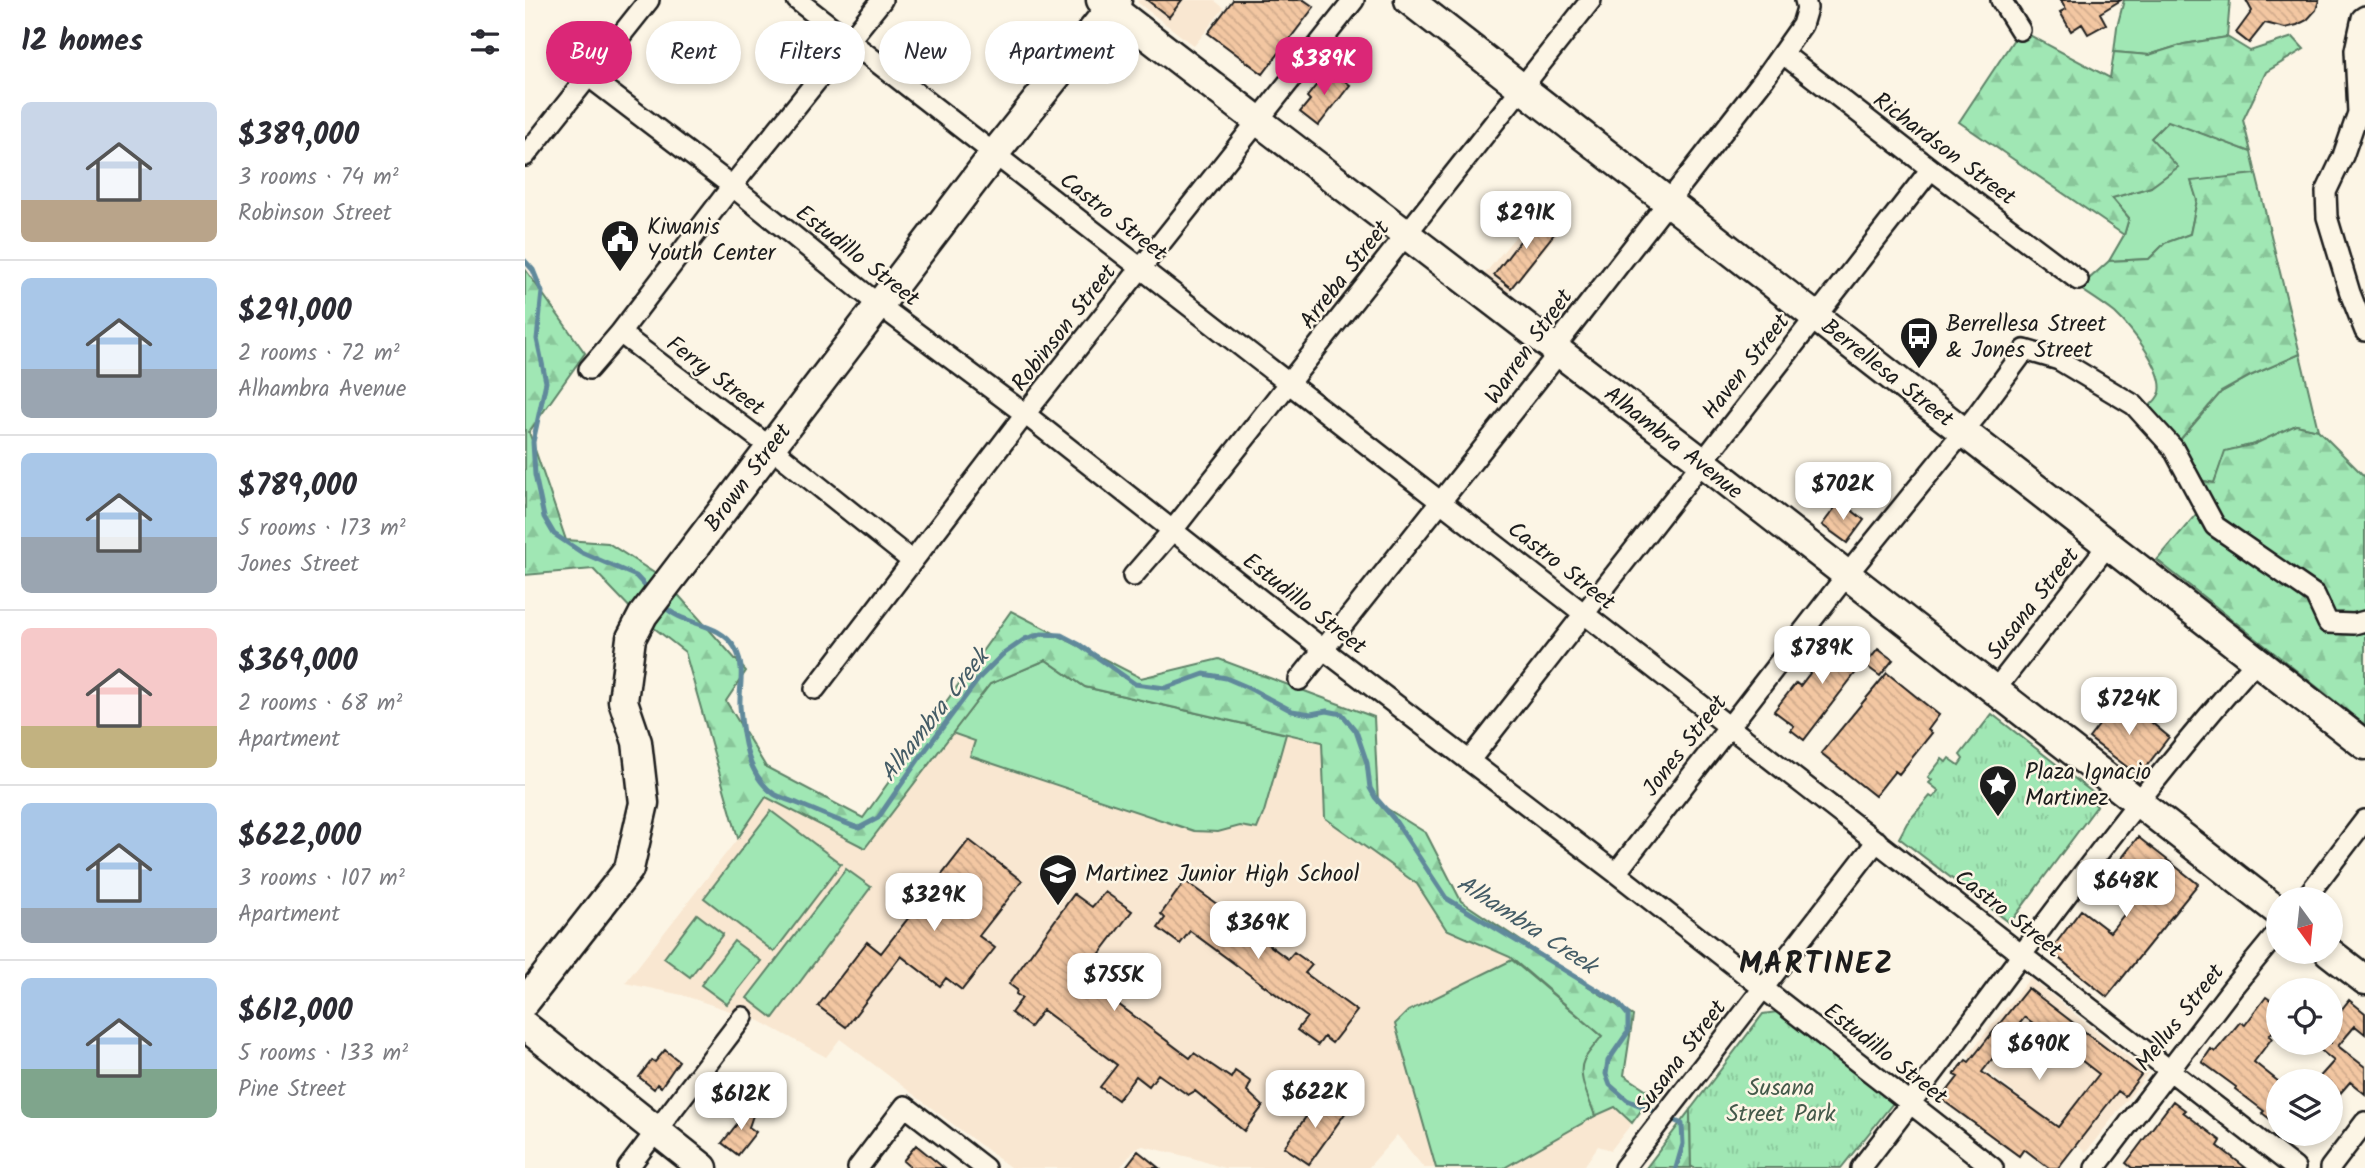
<!DOCTYPE html>
<html lang="en">
<head>
<meta charset="utf-8">
<style>
	body { margin:0; font-family:Kalam,sans-serif; background:#f7f7f7; color:#2b2b33; height:100vh; display:flex; flex-direction:column; font-size:26px; white-space:nowrap }
	* { box-sizing:border-box; margin:0 }
	p { font-size:23px; color:#7c7c81 }
	.icon { flex:none; width:38px; height:38px; fill:none; stroke:currentColor; stroke-width:2; stroke-linecap:round; stroke-linejoin:round }
	.map { position:relative; flex:1; overflow:hidden }
	.details { display:flex; flex-direction:column; background:#fff; width:525px }
	.details>* { flex:none }
	.banner { position:absolute; left:21px; top:21px; width:665px; height:63px; display:flex; gap:14px }
	.needle { width:46px; rotate:165deg }
	.fabs { position:absolute; left:1741px; top:887px; display:grid; gap:14px }
	.fabs a { display:grid; place-items:center; width:77px; height:77px; border-radius:50%; background:#fff; box-shadow:0 4px 10px #0003; font-size:35px }
	.price { position:absolute; translate:-50% -60px; padding:0 16px; border-radius:14px; background:#fff; color:#222; font-size:23px; line-height:46px; filter:drop-shadow(0 2px 4px #0008) }
	.price::after { content:''; position:absolute; left:50%; top:42px; width:21px; height:16px; margin-left:-10px; background:inherit; clip-path:polygon(0 0,100% 0,50% 100%) }
	.price.on { background:#db2777; color:#fff }
	ul { padding:0; list-style:none }
	li { display:flex; align-items:center; gap:21px; height:175px; padding:0 21px }
	li+li { border-top:2px solid #e1e1e2 }
	li span { display:grid; place-items:center; flex:none; width:196px; height:140px; border-radius:10px; color:#555 }
	li>.icon { margin-inline-start:auto }
	span .icon { width:84px; height:84px; fill:#fffc; stroke-width:1 }
	li b { font-size:30px }
	h2 { display:flex; justify-content:space-between; align-items:center; height:84px; padding:0 21px; font-size:30px }
	.pill { padding:0 24px; border-radius:32px; background:#fff; box-shadow:0 4px 10px #0003; font-size:24px; line-height:63px }
	.pill.on { background:#db2777; color:#fff }
	main { display:flex; flex:1; min-height:0 }
	.map>svg:first-child { display:block }
	.built { fill:#f9e7d1 }
	.green { fill:#a0e7b4; stroke:#5e8268; stroke-width:2 }
	.forest { fill:url(#forest-firs); stroke:#5e8268; stroke-width:2 }
	.park { fill:url(#park-tufts); stroke:#5e8268; stroke-width:2 }
	.lines { fill:none; stroke-linecap:round; stroke-linejoin:round }
	.stream { stroke:#60899b; stroke-width:5 }
	.building { fill:url(#building-back-hatch); stroke:#1c1c1c; stroke-width:2; fill-rule:evenodd }
	.street-casing { stroke:#1c1c1c; stroke-width:24 }
	.secondary-casing { stroke:#1c1c1c; stroke-width:33 }
	.street { stroke:#fcf5e5; stroke-width:19 }
	.secondary { stroke:#fcf5e5; stroke-width:28 }
	.labels { text-anchor:middle; stroke-width:5; stroke-linejoin:round; paint-order:stroke }
	.street-label { font-size:23px; fill:#1c1c1c; stroke:#fcf5e5 }
	.poi-label { font-size:23px; fill:#1c1c1c; stroke:#fcf5e5; text-anchor:start }
	.park-label { font-size:23px; fill:#44594a; stroke:#fcf5e5 }
	.water-label { font-size:24px; font-style:italic; fill:#445c66; stroke:#fcf5e5 }
	.district-label { font-size:30px; font-weight:bold; letter-spacing:2px; fill:#1c1c1c; stroke:#fcf5e5 }
</style>
</head>
<body>
<main>
<section class="details">
<h2>12 homes<svg class="icon" aria-label="filters" viewBox="0 0 24 24"><path d="M4 7h16M4 17h16"/><circle cx="9" cy="7" r="2"/><circle cx="15" cy="17" r="2"/></svg></h2>
<ul>
<li><span style="background:linear-gradient(#c9d6e8 70%,#b9a48a 0)"><svg class="icon" aria-label="home" viewBox="0 0 24 24"><path d="M3 11l9-7 9 7M6 9v11h12V9"/></svg></span><div><b>$389,000</b><p>3 rooms · 74 m²</p><p>Robinson Street</p></div></li>
<li><span style="background:linear-gradient(#a9c7e8 65%,#9aa5b1 0)"><svg class="icon" aria-label="home" viewBox="0 0 24 24"><path d="M3 11l9-7 9 7M6 9v11h12V9"/></svg></span><div><b>$291,000</b><p>2 rooms · 72 m²</p><p>Alhambra Avenue</p></div></li>
<li><span style="background:linear-gradient(#a9c7e8 60%,#9aa5b1 0)"><svg class="icon" aria-label="home" viewBox="0 0 24 24"><path d="M3 11l9-7 9 7M6 9v11h12V9"/></svg></span><div><b>$789,000</b><p>5 rooms · 173 m²</p><p>Jones Street</p></div></li>
<li><span style="background:linear-gradient(#f6c9c9 70%,#c2b280 0)"><svg class="icon" aria-label="home" viewBox="0 0 24 24"><path d="M3 11l9-7 9 7M6 9v11h12V9"/></svg></span><div><b>$369,000</b><p>2 rooms · 68 m²</p><p>Apartment</p></div></li>
<li><span style="background:linear-gradient(#a9c7e8 75%,#9aa5b1 0)"><svg class="icon" aria-label="home" viewBox="0 0 24 24"><path d="M3 11l9-7 9 7M6 9v11h12V9"/></svg></span><div><b>$622,000</b><p>3 rooms · 107 m²</p><p>Apartment</p></div></li>
<li><span style="background:linear-gradient(#a9c7e8 65%,#7fa58c 0)"><svg class="icon" aria-label="home" viewBox="0 0 24 24"><path d="M3 11l9-7 9 7M6 9v11h12V9"/></svg></span><div><b>$612,000</b><p>5 rooms · 133 m²</p><p>Pine Street</p></div></li>
</ul>
</section>
<div class="map">
<svg width="1840" height="1168" viewBox="0 0 1840 1168">
	<defs>
		<pattern id="forest-firs" width="22" height="20" patternUnits="userSpaceOnUse" patternTransform="scale(1.75)"><rect width="22" height="20" fill="#a0e7b4"/><path d="M5 1l3.5 6h-7zM16 11l3.5 6h-7z" fill="#89c69a"/></pattern>
		<pattern id="park-tufts" width="24" height="20" patternUnits="userSpaceOnUse" patternTransform="scale(1.75)"><rect width="24" height="20" fill="#a0e7b4"/><path d="M3 7l-1-3M5 7V3M7 7l1-3M15 17l-1-3M17 17v-4M19 17l1-3" fill="none" stroke="#89c69a"/></pattern>
		<pattern id="building-back-hatch" width="6" height="6" patternUnits="userSpaceOnUse" patternTransform="scale(1.75)"><rect width="6" height="6" fill="#f3c7a2"/><path d="M-1 5l2 2M0 0l6 6M5-1l2 2" fill="none" stroke="#d0aa8b"/></pattern>
	</defs>
	<rect width="100%" height="100%" fill="#fcf5e5"/>
	<filter id="ink" filterUnits="userSpaceOnUse"><feTurbulence type="fractalNoise" baseFrequency=".0143" numOctaves="2"/><feDisplacementMap in="SourceGraphic" scale="14" xChannelSelector="R" yChannelSelector="G"/><feConvolveMatrix kernelMatrix="1 2 1 2 8 2 1 2 1" color-interpolation-filters="sRGB"/></filter>
	<g filter="url(#ink)">
		<path class="built" d="M613,0H689L699,8L669,46L612,2Z
			M1015,207L1040,225L981,296L958,276Z
			M465,684L560,687L797,742L801,818L892,884L921,929L985,957L1069,1115L1090,1107L1096,1115L1107,1123L1086,1150L1073,1146L1058,1168H899L872,1135L843,1168H699L668,1158L618,1146L611,1148L595,1168H486L315,1039L301,1057L235,1021L157,995L100,983L213,838L241,797L340,848Z
			M1505,978L1623,1073L1561,1152L1443,1055Z"/>
		<path class="green" d="M1599,0H1705L1702,37L1659,44L1624,55L1589,52L1592,27Z
			M1643,120L1726,152L1731,174L1667,182L1672,200L1665,234L1640,243L1624,259L1584,261L1599,235L1604,218L1587,198L1626,187V138Z
			M1775,354L1793,430L1771,425L1730,444L1701,451L1689,483L1664,478L1648,448L1696,392L1725,376Z
			M521,660L560,687L761,734L739,812L732,829L715,826L693,832L669,831L445,756L450,741L427,733L465,684Z
			M246,811L316,864L249,952L179,898Z
			M321,869L346,887L248,1018L222,998Z
			M172,914L198,934L165,977L139,958Z
			M209,941L236,961L202,1004L176,985Z
			M987,960L1077,1036L1059,1061L1070,1116L979,1168H911L870,1024L883,1011Z"/>
		<path class="forest" d="M1495,30L1585,78L1589,52L1624,55L1659,44L1702,37L1725,51L1768,37L1779,49L1741,72L1718,120L1726,152L1643,121L1626,138L1653,167L1626,187L1587,198L1604,218L1599,235L1434,122Z
			M1731,174L1775,354L1725,376L1696,392L1648,448L1622,408C1627,404 1633,399 1635,392C1640,370 1605,327 1590,313C1579,304 1566,296 1554,288L1584,261L1624,259L1640,243L1665,234L1672,200L1666,181Z
			M0,269L60,353L4,432L41,540L83,543L140,580L221,671L201,701L241,767L338,818L486,611L616,678L694,659L849,717L853,803L901,833L936,901L1108,1016L1099,1075L1128,1094L1107,1123L1090,1107L1070,1116C1065,1100 1051,1075 1059,1060C1064,1051 1071,1044 1077,1036L985,957L921,929L892,884L800,818L797,742L560,687L521,660L465,684L340,848L241,797L213,838L160,652L110,613L68,569L0,575Z
			M1771,425L1793,430L1840,477V725L1632,560L1679,505L1664,478L1689,483L1700,451L1730,444Z
			M1165,1110L1166,1168H1121Z"/>
		<path class="park" d="M1467,714L1572,796L1567,802L1572,806L1485,923L1374,838L1382,823L1405,796L1408,798L1414,791L1404,783L1407,780L1403,777L1417,759L1421,762L1424,758L1434,765L1438,759L1435,755Z
			M1252,1012L1368,1103L1316,1168H1169L1166,1166L1165,1110L1238,1014Z"/>
		<g class="lines">
			<path class="stream" d="M0,261L8,270L17,292L12,339L21,382L8,442L10,475L19,517L29,534L56,552L111,576L124,590
				M138,605C158,627 193,620 210,648C221,668 214,685 215,706C217,736 222,775 249,794C256,798 266,801 274,804C294,812 313,821 334,828L353,818L393,760L455,677L477,655L500,639L517,634L536,635L555,645L610,684L640,688L679,674L701,678L722,687L767,711L786,714L802,711L817,714L831,731L842,763L845,788L850,797L869,819L921,898L1092,1002L1103,1015V1032L1083,1061L1081,1074L1085,1085L1102,1100L1135,1114
				M1144,1118L1157,1124L1158,1144L1151,1168"/>
		</g>
		<path class="building" d="M622,0H657L644,17Z
			M708,0H779L789,7L738,74L683,33Z
			M1536,0H1596L1575,13L1581,24L1563,34L1557,24L1546,31L1535,12L1541,9Z
			M1721,0H1794L1791,10L1782,20L1772,25L1760,28L1740,23L1724,43L1711,33L1727,11Z
			M804,69L825,85L793,126L775,112L785,100L782,97Z
			M1015,215L1033,229L986,288L969,275Z
			M1315,501L1339,520L1322,543L1297,525Z
			M1316,633L1345,654L1279,740L1266,730L1269,726L1249,711L1271,683L1275,686Z
			M1353,649L1368,660L1355,676L1340,665Z
			M1362,673L1414,715L1403,730L1407,733L1374,774L1370,771L1350,796L1296,753Z
			M1596,697L1644,737L1614,776L1564,738Z
			M1613,837L1673,884L1582,997L1525,951L1556,910L1585,932L1609,902L1580,880Z
			M444,840L497,881L454,936L470,948L437,990L421,978L415,986L376,956L321,1027L293,1006L342,942L356,953Z
			M660,881L711,918L716,912L734,926L728,933L763,959L769,952L787,965L780,973L832,1011L807,1043L799,1037L793,1045L772,1030L782,1017L665,931L655,944L633,928L640,918L636,914Z
			M580,892L607,911L557,977L665,1058L669,1053L706,1078L710,1071L726,1082L722,1091L738,1106L719,1131L670,1091L663,1095L633,1074L624,1086L611,1076L593,1100L575,1087L592,1065L518,1010L505,1027L486,1013L497,998L491,994L492,990L484,984L549,894L567,907Z
			M1503,988L1616,1075L1600,1096L1593,1091L1533,1168H1524L1499,1149L1494,1156L1416,1099L1433,1077L1429,1075L1441,1060L1444,1062ZM1500,1017L1574,1074L1533,1127L1457,1072Z
			M1741,997L1754,1006V1024L1744,1036L1747,1038L1729,1062L1754,1082V1126L1737,1113L1739,1111L1710,1089L1711,1087L1677,1062L1686,1049L1690,1052L1715,1022L1720,1025Z
			M1824,1000L1840,1013V1034L1830,1026L1813,1046L1840,1067V1094L1825,1082L1806,1104V1082H1790L1809,1061L1787,1043H1806V1023Z
			M140,1050L154,1061L136,1087L132,1084L129,1089L114,1077L127,1060L130,1062Z
			M797,1095L821,1112L784,1164L759,1147Z
			M231,1100L233,1101L224,1127L231,1132L213,1155L197,1143Z
			M1648,1101L1660,1110L1658,1112L1696,1141L1693,1146L1721,1168H1607L1601,1163Z
			M391,1145L419,1168H386L378,1161Z
			M613,1151L634,1168H600Z"/>
		<g class="lines">
			<defs>
				<path id="street" d="M272,0L1770,1168
					M1476,0L1495,30
					M1840,16L1837,18L1830,50L1833,113L1818,156L1801,192L1802,217L1825,293L1840,331
					M1257,53L1406,169L1553,280
					M63,76L207,186L354,305L500,414L798,649L1091,873L1468,1168
					M0,156L124,0
					M95,333L245,447L387,561
					M64,369L95,333L207,186L357,0
					M608,576L647,531L1066,0
					M774,680L1025,364L1037,338L1239,79L1277,25L1282,8L1280,0
					M290,689L500,414L829,0
					M1470,690L1582,546
					M945,760L1406,169
					M1091,873L1321,576L1451,416L1500,350L1534,360L1609,405L1648,448L1690,526L1790,595L1803,623L1829,624L1840,621
					M1779,900L1840,820
					M103,1168L218,1017
					M333,1168L380,1106L460,1168
					M1099,1168L1352,841
					M1336,1168C1467,999 1588,822 1731,661
					M1570,1168L1708,987L1754,931
					M1805,1168L1840,1122"/>
				<path id="secondary" d="M576,0L1176,461L1754,912
					M884,0L1840,745
					M1804,952L1840,980
					M0,1002L104,869L119,803L112,742L98,701L106,638L118,615L470,153L592,0
					M0,1026L178,1168"/>
			</defs>
			<use href="#street" class="street-casing"/>
			<use href="#secondary" class="secondary-casing"/>
			<use href="#street" class="street"/>
			<use href="#secondary" class="secondary"/>
		</g>
	</g>
	<defs>
		<symbol id="civic-pin" viewBox="-11 -11 22 30"><path d="M0 17L-7.5 6A9.5 9.5 0 1 1 7.5 6Z" fill="#1c1c1c" stroke="#fcf5e5"/><path d="M-.6-6.5H3V-4.5H.6V-3L4-1V1h2V6H-6V1h2V-1L-.6-3ZM-1.2 2.5V6h2.4V2.5Z" fill="#fff"/></symbol>
		<symbol id="bus-pin" viewBox="-11 -11 22 30"><path d="M0 17L-7.5 6A9.5 9.5 0 1 1 7.5 6Z" fill="#1c1c1c" stroke="#fcf5e5"/><path d="M-5-6H5V4H4V6H2V4H-2V6H-4V4H-5ZM-3.5-4V0h7V-4ZM-3.5 1.2v1.5H-2V1.2ZM2 1.2v1.5H3.5V1.2Z" fill="#fff"/></symbol>
		<symbol id="sight-pin" viewBox="-11 -11 22 30"><path d="M0 17L-7.5 6A9.5 9.5 0 1 1 7.5 6Z" fill="#1c1c1c" stroke="#fcf5e5"/><path d="M0-6L1.8-2.2L6-1.7L2.9 1.2L3.7 5.4L0 3.3L-3.7 5.4L-2.9 1.2L-6-1.7L-1.8-2.2Z" fill="#fff"/></symbol>
		<symbol id="school-pin" viewBox="-11 -11 22 30"><path d="M0 17L-7.5 6A9.5 9.5 0 1 1 7.5 6Z" fill="#1c1c1c" stroke="#fcf5e5"/><path d="M0-5L7-2L0 1L-7-2ZM-4 1L0 2.5L4 1V4Q0 6-4 4Z" fill="#fff"/></symbol>
	</defs>
	<g fill-rule="evenodd">
		<use href="#civic-pin" x="73" y="217" width="44" height="60"/>
		<use href="#bus-pin" x="1372" y="314" width="44" height="60"/>
		<use href="#sight-pin" x="1451" y="762" width="44" height="60"/>
		<use href="#school-pin" x="511" y="851" width="44" height="60"/>
	</g>
	<g class="labels">
		<g class="street-label">
			<text transform="translate(1420 148) rotate(37)" y="8">Richardson Street</text>
			<text transform="translate(589 216) rotate(38)" y="8">Castro Street</text>
			<text transform="translate(333 255) rotate(38)" y="8">Estudillo Street</text>
			<text transform="translate(819 274) rotate(-52)" y="8">Arreba Street</text>
			<text transform="translate(538 327) rotate(-52)" y="8">Robinson Street</text>
			<text transform="translate(1003 346) rotate(-55)" y="8">Warren Street</text>
			<text transform="translate(1220 366) rotate(-52)" y="8">Haven Street</text>
			<text transform="translate(1363 372) rotate(38)" y="8">Berrellesa Street</text>
			<text transform="translate(191 375) rotate(37)" y="8">Ferry Street</text>
			<text transform="translate(1149 442) rotate(38)" y="8">Alhambra Avenue</text>
			<text transform="translate(222 477) rotate(-53)" y="8">Brown Street</text>
			<text transform="translate(1037 565) rotate(38)" y="8">Castro Street</text>
			<text transform="translate(780 603) rotate(38)" y="8">Estudillo Street</text>
			<text transform="translate(1507 603) rotate(-52)" y="8">Susana Street</text>
			<text transform="translate(1159 745) rotate(-52)" y="8">Jones Street</text>
			<text transform="translate(1484 913) rotate(38)" y="8">Castro Street</text>
			<text transform="translate(1654 1017) rotate(-52)" y="8">Mellus Street</text>
			<text transform="translate(1361 1053) rotate(38)" y="8">Estudillo Street</text>
			<text transform="translate(1155 1056) rotate(-53)" y="8">Susana Street</text>
		</g>
		<g class="poi-label">
			<text x="122" y="234">Kiwanis<tspan x="122" dy="26">Youth Center</tspan></text>
			<text x="1421" y="331">Berrellesa Street<tspan x="1421" dy="26">&amp; Jones Street</tspan></text>
			<text x="1500" y="779">Plaza Ignacio<tspan x="1500" dy="26">Martinez</tspan></text>
			<text x="560" y="881">Martinez Junior High School</text>
		</g>
		<g class="park-label">
			<text x="1256" y="1095">Susana<tspan x="1256" dy="26">Street Park</tspan></text>
		</g>
		<g class="water-label">
			<text transform="translate(409 715) rotate(-52)" y="8">Alhambra Creek</text>
			<text transform="translate(1002 924) rotate(33)" y="8">Alhambra Creek</text>
		</g>
		<g class="district-label">
			<text x="1292" y="973">MARTINEZ</text>
		</g>
	</g>
</svg>
<div class="fabs">
<a><svg class="needle" viewBox="-14 -14 28 28"><path d="M0-13l5 13h-10z" fill="#e53935"/><path d="M0 13l5-13h-10z" fill="#7c7c81"/></svg></a>
<a><svg class="icon" aria-label="locate" viewBox="0 0 24 24"><circle cx="12" cy="12" r="6"/><path d="M12 2v4M12 18v4M2 12h4M18 12h4"/></svg></a>
<a><svg class="icon" aria-label="layers" viewBox="0 0 24 24"><path d="M12 4l9 5-9 5-9-5zM3 14l9 5 9-5"/></svg></a>
</div>
<b class="price on" style="left:799px;top:97px">$389K</b>
<b class="price" style="left:1001px;top:251px">$291K</b>
<b class="price" style="left:1318px;top:522px">$702K</b>
<b class="price" style="left:1297px;top:686px">$789K</b>
<b class="price" style="left:1604px;top:737px">$724K</b>
<b class="price" style="left:1601px;top:919px">$648K</b>
<b class="price" style="left:409px;top:933px">$329K</b>
<b class="price" style="left:733px;top:961px">$369K</b>
<b class="price" style="left:589px;top:1013px">$755K</b>
<b class="price" style="left:1514px;top:1082px">$690K</b>
<b class="price" style="left:790px;top:1130px">$622K</b>
<b class="price" style="left:216px;top:1132px">$612K</b>
<div class="banner">
<a class="pill on">Buy</a>
<a class="pill">Rent</a>
<a class="pill">Filters</a>
<a class="pill">New</a>
<a class="pill">Apartment</a>
</div>
</div>
</main>
</body>
</html>
